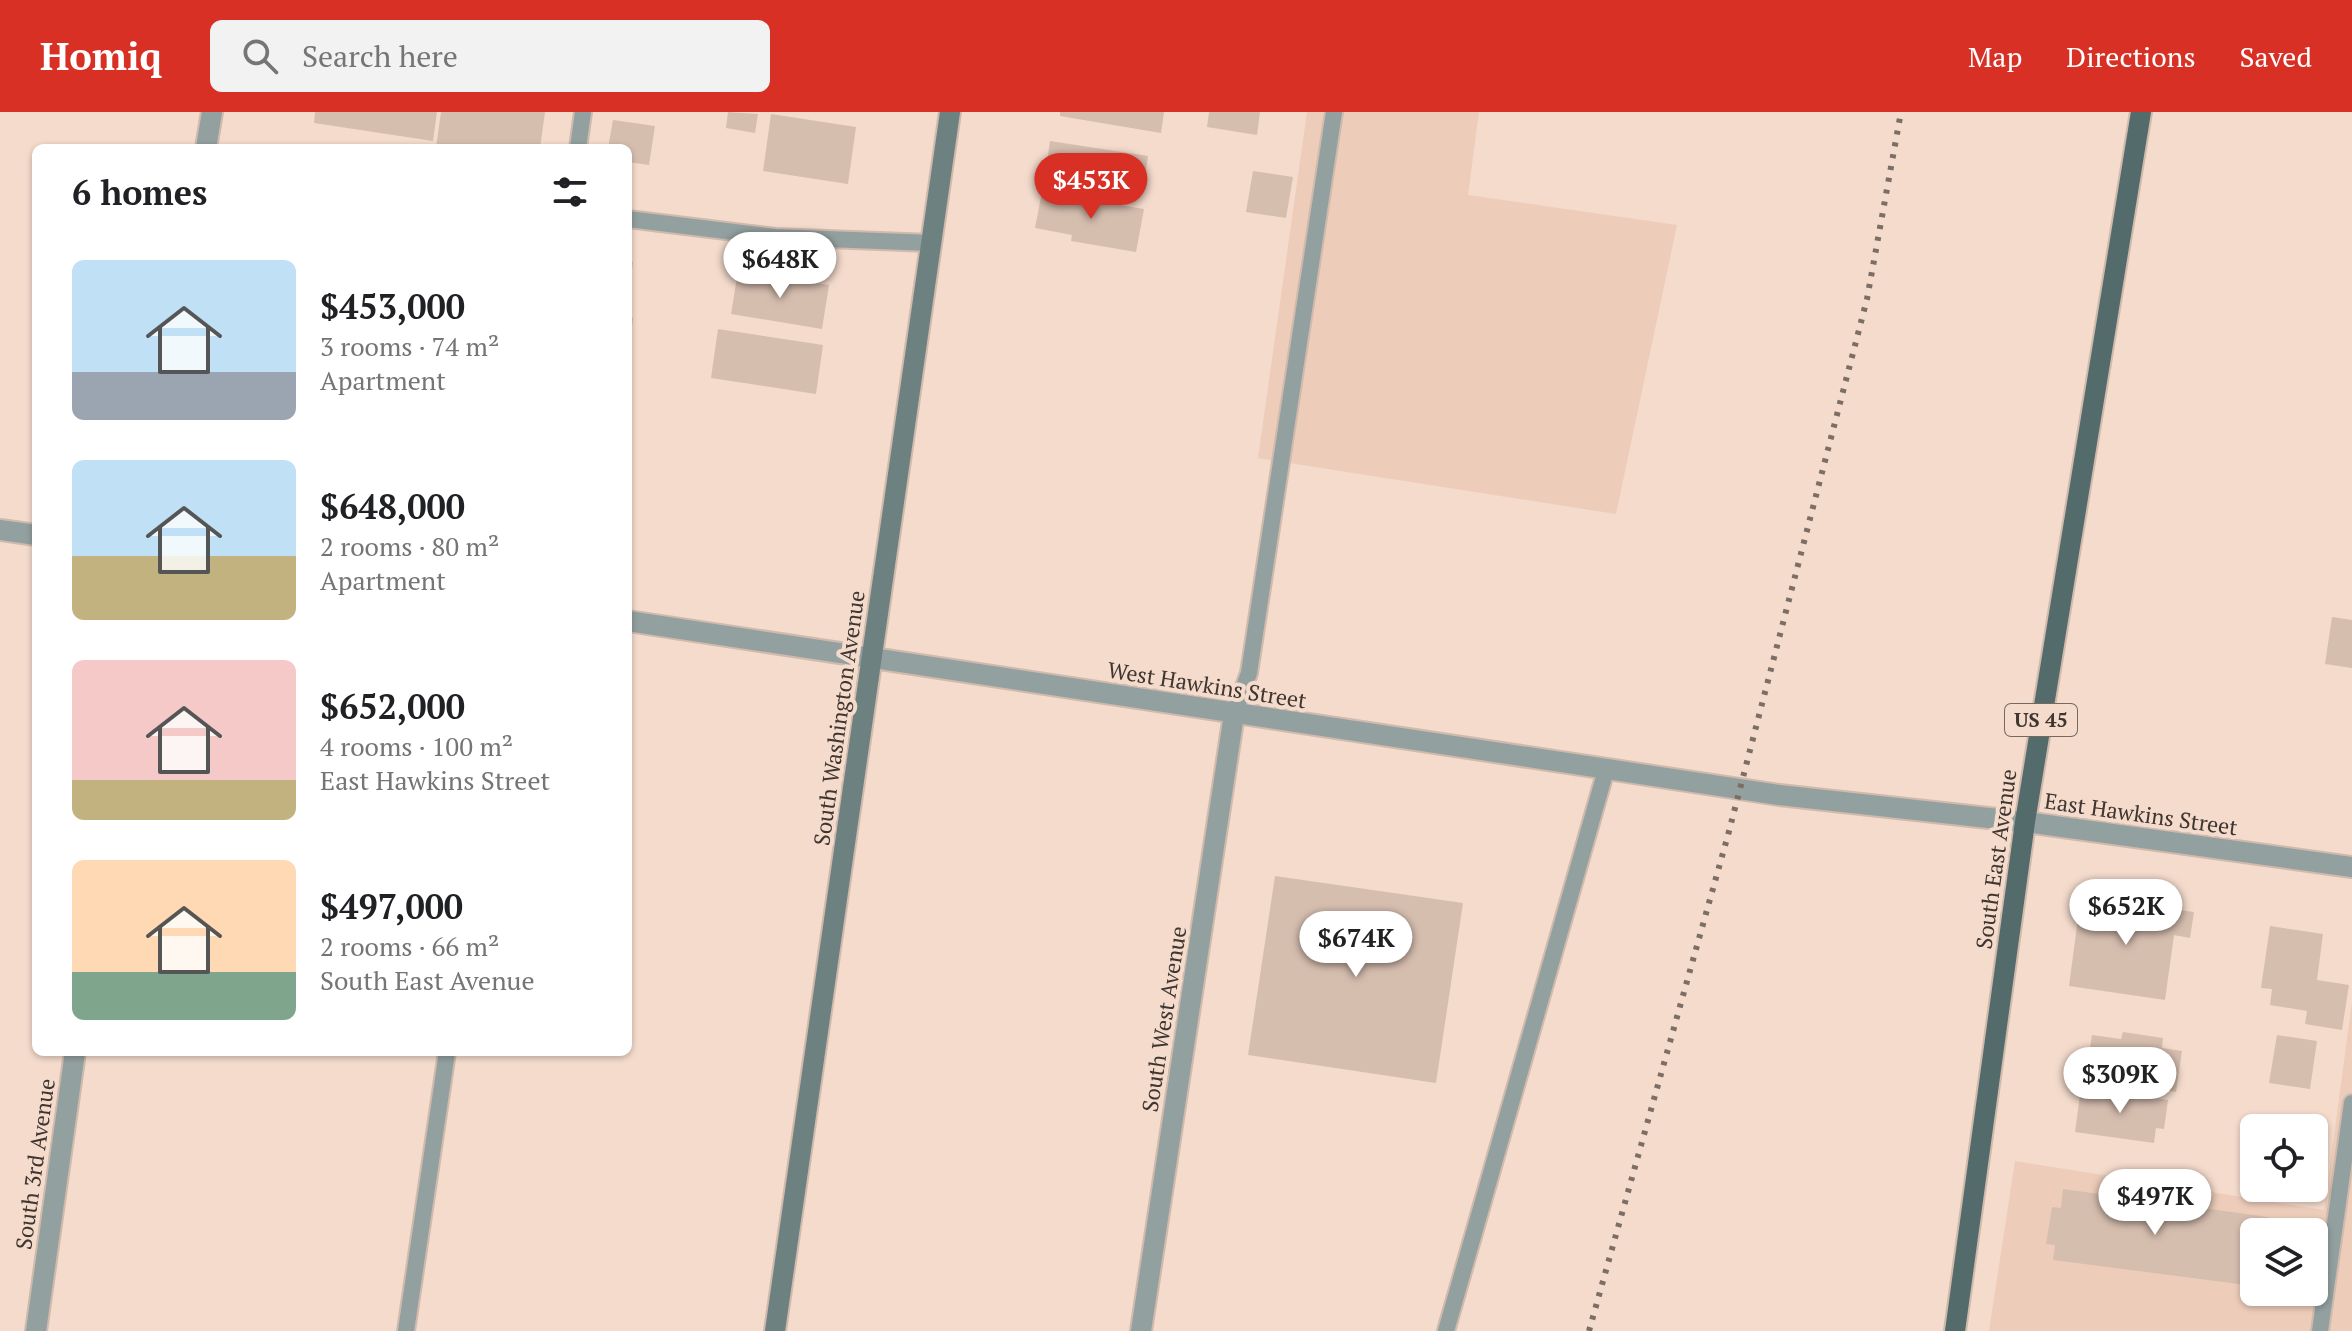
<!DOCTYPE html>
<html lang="en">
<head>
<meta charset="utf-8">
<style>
	body { margin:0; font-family:"PT Serif",serif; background:#f2f2f2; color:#202124; height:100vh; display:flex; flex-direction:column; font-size:30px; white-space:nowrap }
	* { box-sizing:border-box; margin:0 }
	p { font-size:26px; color:#757577 }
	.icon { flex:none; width:44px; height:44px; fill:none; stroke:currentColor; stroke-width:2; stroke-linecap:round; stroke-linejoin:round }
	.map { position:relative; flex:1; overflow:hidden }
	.panel { position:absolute; left:32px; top:32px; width:600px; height:912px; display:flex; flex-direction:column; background:#fff; border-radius:12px; box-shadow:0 2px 6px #0004 }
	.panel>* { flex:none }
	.buttons { position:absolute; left:2240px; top:1002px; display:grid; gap:16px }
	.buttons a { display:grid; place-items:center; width:88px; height:88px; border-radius:12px; background:#fff; box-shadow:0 2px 6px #0004; font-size:40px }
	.price { position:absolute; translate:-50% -68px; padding:0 18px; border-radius:28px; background:#fff; color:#222; font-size:26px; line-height:52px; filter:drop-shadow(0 2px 4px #0008) }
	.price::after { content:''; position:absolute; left:50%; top:48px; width:24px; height:18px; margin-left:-12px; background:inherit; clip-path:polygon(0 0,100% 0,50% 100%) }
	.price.on { background:#d93025; color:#fff }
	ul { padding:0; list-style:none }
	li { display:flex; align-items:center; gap:24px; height:200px; padding:0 40px }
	li span { display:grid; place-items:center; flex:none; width:224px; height:160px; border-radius:12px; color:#555 }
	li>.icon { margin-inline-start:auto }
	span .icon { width:96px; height:96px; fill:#fffc; stroke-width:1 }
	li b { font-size:34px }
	h2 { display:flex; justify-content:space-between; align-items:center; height:96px; padding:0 40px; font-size:34px }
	header { display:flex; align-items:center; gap:48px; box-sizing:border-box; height:112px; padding:0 40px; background:#d93025; color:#fff }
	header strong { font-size:38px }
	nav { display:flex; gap:44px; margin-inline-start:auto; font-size:28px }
	.search { width:560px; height:72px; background:#f2f2f2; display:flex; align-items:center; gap:20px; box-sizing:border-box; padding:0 28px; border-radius:12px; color:#757577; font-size:30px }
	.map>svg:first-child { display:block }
	.built { fill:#edcdba; fill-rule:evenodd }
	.building { fill:#d6beaf }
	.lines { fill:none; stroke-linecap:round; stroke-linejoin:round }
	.service-casing { stroke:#d0baad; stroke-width:20 }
	.minor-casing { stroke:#d0baad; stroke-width:24 }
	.secondary-casing { stroke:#d0baad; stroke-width:24 }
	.primary-casing { stroke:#d0baad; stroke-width:24 }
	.service { stroke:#93a0a0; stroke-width:16 }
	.minor { stroke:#93a0a0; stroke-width:20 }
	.secondary { stroke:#6d8180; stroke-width:20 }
	.primary { stroke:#536b6a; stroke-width:20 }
	.rail { stroke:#7c6d65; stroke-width:6; stroke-dasharray:4 8; stroke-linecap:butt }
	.labels { text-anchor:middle; stroke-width:8; stroke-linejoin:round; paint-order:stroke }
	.shield { fill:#f4dbcc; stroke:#766860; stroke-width:2 }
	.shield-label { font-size:20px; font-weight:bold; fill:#403631 }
	.street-label { font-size:22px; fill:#403631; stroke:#f4dbcc }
</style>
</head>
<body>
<header>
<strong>Homiq</strong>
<div class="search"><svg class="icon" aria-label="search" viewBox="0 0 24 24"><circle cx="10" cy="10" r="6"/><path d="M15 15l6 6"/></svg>Search here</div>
<nav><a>Map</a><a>Directions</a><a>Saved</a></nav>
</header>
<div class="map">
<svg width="2352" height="1219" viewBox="0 0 2352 1219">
	<rect width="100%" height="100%" fill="#f4dbcc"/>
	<path class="built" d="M1307,0H1479L1468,83L1677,113L1616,402L1258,346Z
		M2352,890V1219H1989L2015,1049L2324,1098ZM2254,1120H2314V1180H2254Z"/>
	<path class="building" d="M315,0H437L433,29L314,11Z
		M441,0H545L540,36H436Z
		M728,0L758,2L755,21L726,16Z
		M1060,0H1164L1161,21L1060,4Z
		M1209,0H1260L1257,23L1207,15Z
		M771,2L856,15L848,72L763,59Z
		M613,8L655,14L649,53L628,50V36H608Z
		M1050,29L1148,44L1143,78L1045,63Z
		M1253,59L1293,65L1286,106L1246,100Z
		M1042,80L1144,97L1136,140L1071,129L1072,123L1035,116Z
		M628,149L633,150L630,172L628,171Z
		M738,159L829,173L822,217L731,202Z
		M628,205L633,206L631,225L628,224Z
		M718,217L823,233L816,282L711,266Z
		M2332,505L2352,508V556L2325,552Z
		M1275,764L1463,791L1436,971L1248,943Z
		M2081,784L2194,800L2190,826L2174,823L2165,888L2069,874Z
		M2270,814L2323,822L2317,868L2349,873L2342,918L2305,912L2307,899L2270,893L2272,877L2261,876Z
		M2123,920L2163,926L2162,936L2182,939L2176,980L2097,967L2099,957L2087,956L2092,923L2121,927Z
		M2277,923L2317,929L2310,977L2269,971Z
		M2081,975L2168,988L2164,1017L2156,1016L2154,1031L2075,1020Z
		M2063,1077L2268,1105L2266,1120H2254V1174L2053,1148L2055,1133L2046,1132L2052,1095L2061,1096Z"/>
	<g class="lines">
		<defs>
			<path id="service" d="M578,36L583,0
				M628,107L775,125L931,131
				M1234,602L1249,561L1334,0
				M406,1219L447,940
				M1446,1219L1606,658
				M2320,1219L2352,991"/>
			<path id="minor" d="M206,36L212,0
				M0,418L36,423
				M628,509L1779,683L2025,710L2352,755
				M36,1219L75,940
				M1141,1219L1234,602"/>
			<path id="secondary" d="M775,1219L950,0"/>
			<path id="primary" d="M1955,1219L2025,710L2141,0"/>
		</defs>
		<use href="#service" class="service-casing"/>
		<use href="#minor" class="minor-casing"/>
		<use href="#secondary" class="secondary-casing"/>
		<use href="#primary" class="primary-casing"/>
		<use href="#service" class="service"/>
		<use href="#minor" class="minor"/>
		<use href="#secondary" class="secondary"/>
		<use href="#primary" class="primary"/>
		<path class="rail" d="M1589,1219L1728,723L1867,187L1901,0"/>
	</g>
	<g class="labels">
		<rect class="shield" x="2005" y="592" width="72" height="32" rx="6"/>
		<g class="shield-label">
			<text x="2041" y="615">US 45</text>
		</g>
		<g class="street-label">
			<text transform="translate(1207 573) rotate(9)" y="8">West Hawkins Street</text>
			<text transform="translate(839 606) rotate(-82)" y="8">South Washington Avenue</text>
			<text transform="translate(2141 702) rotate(8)" y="8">East Hawkins Street</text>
			<text transform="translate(1996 747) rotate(-82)" y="8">South East Avenue</text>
			<text transform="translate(1164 907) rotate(-81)" y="8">South West Avenue</text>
			<text transform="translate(35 1052) rotate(-82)" y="8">South 3rd Avenue</text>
		</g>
	</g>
</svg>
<div class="buttons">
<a><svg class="icon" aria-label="locate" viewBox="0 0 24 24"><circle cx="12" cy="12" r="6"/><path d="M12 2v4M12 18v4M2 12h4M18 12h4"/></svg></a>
<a><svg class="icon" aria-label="layers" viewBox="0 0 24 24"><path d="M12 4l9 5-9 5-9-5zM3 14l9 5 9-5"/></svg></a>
</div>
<b class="price on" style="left:1091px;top:109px">$453K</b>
<b class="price" style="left:780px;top:188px">$648K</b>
<b class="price" style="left:2126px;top:835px">$652K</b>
<b class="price" style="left:1356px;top:867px">$674K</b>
<b class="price" style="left:2120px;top:1003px">$309K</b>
<b class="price" style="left:2155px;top:1125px">$497K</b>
<section class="panel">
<h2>6 homes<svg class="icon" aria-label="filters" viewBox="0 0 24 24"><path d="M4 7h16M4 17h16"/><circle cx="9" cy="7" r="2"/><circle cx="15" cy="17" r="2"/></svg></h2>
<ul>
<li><span style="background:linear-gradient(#bfe0f5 70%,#9aa5b1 0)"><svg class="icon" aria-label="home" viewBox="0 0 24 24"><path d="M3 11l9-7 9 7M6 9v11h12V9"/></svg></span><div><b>$453,000</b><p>3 rooms · 74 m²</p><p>Apartment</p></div></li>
<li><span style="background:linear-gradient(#bfe0f5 60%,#c2b280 0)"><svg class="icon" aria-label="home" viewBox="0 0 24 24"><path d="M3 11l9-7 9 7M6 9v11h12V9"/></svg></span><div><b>$648,000</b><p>2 rooms · 80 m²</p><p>Apartment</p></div></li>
<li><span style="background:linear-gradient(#f6c9c9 75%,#c2b280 0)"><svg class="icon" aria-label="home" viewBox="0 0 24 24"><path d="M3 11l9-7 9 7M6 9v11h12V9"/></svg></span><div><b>$652,000</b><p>4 rooms · 100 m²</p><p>East Hawkins Street</p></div></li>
<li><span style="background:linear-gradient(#ffd9b3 70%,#7fa58c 0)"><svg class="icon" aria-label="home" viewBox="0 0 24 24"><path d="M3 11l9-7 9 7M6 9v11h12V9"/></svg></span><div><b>$497,000</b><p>2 rooms · 66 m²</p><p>South East Avenue</p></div></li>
</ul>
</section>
</div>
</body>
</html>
